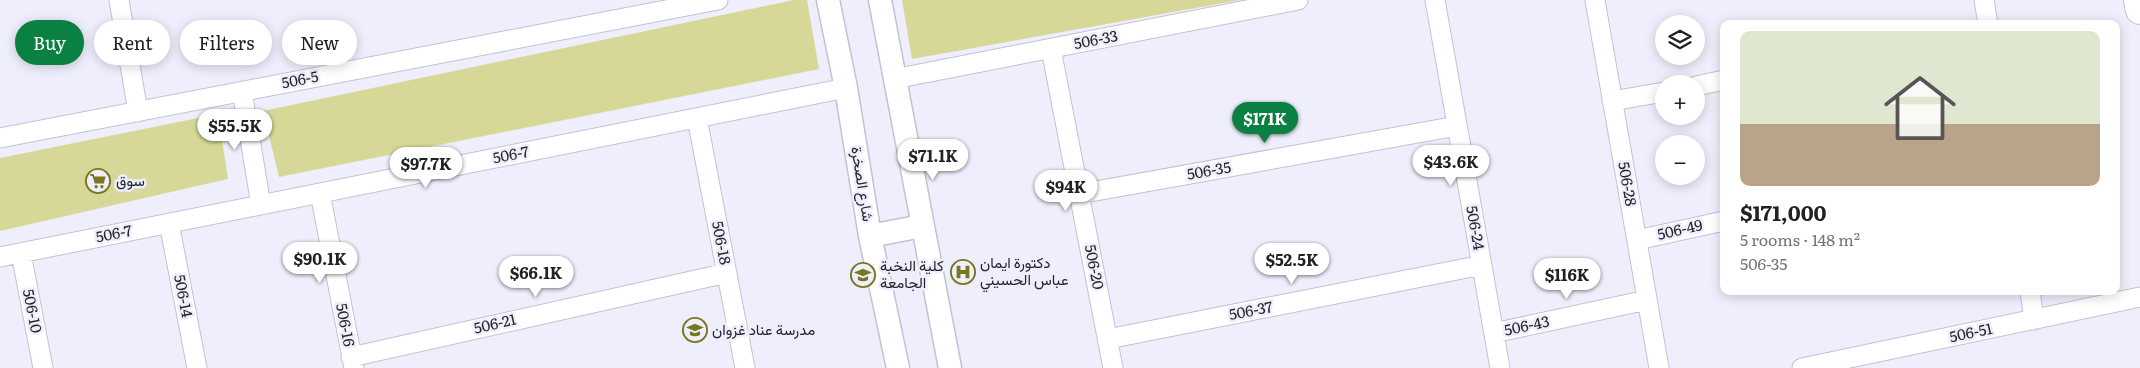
<!DOCTYPE html>
<html lang="en">
<head>
<meta charset="utf-8">
<style>
	body { margin:0; font-family:Literata,Vazirmatn,serif; background:#f6f6f6; color:#202124; height:100vh; display:flex; flex-direction:column; font-size:19px; white-space:nowrap }
	* { box-sizing:border-box; margin:0 }
	p { font-size:16px; color:#757577 }
	.icon { flex:none; width:28px; height:28px; fill:none; stroke:currentColor; stroke-width:2; stroke-linecap:round; stroke-linejoin:round }
	.map { position:relative; flex:1; overflow:hidden }
	.drawer { position:absolute; left:1720px; top:20px; width:400px; height:275px; display:flex; flex-direction:column; background:#fff; border-radius:10px; box-shadow:0 2px 12px #0003 }
	.drawer>* { flex:none }
	.top-card { position:absolute; left:15px; top:20px; width:475px; height:45px; display:flex; gap:10px }
	.buttons { position:absolute; left:1655px; top:15px; display:grid; gap:10px }
	.buttons a { display:grid; place-items:center; width:50px; height:50px; border-radius:50%; background:#fff; box-shadow:0 2px 12px #0003; font-size:25px }
	.price { position:absolute; translate:-50% -42px; padding:0 11px; border-radius:18px; background:#fff; color:#222; font-size:16px; line-height:32px; filter:drop-shadow(0 1px 2px #0008) }
	.price::after { content:''; position:absolute; left:50%; top:30px; width:15px; height:11px; margin-left:-8px; background:inherit; clip-path:polygon(0 0,100% 0,50% 100%) }
	.price.active { background:#0b8043; color:#fff }
	ul { padding:0; list-style:none }
	li { display:grid; align-content:center; gap:10px; height:265px; padding:0 20px }
	li+li { border-top:1px solid #e0e0e0 }
	li span { display:grid; place-items:center; height:155px; border-radius:10px; color:#555 }
	li>.icon { margin-inline-start:auto }
	span .icon { width:90px; height:90px; fill:#fffc; stroke-width:1 }
	li b { font-size:21px }
	.tag { padding:0 18px; border-radius:22px; background:#fff; box-shadow:0 2px 12px #0003; font-size:18px; line-height:45px }
	.tag.active { background:#0b8043; color:#fff }
	.map>svg:first-child { display:block }
	.green { fill:#d7d898 }
	.lines { fill:none; stroke-linecap:round; stroke-linejoin:round }
	.minor-casing { stroke:#c2c2d3; stroke-width:21 }
	.tertiary-casing { stroke:#c2c2d3; stroke-width:25 }
	.primary-casing { stroke:#c2c2d3; stroke-width:30 }
	.minor { stroke:#fff; stroke-width:19 }
	.tertiary { stroke:#fff; stroke-width:22 }
	.primary { stroke:#fff; stroke-width:28 }
	.labels { text-anchor:middle; stroke-width:5; stroke-linejoin:round; paint-order:stroke }
	.street-label { font-size:15px; fill:#25252c; stroke:#eeeefc }
	.poi-label { font-size:15px; fill:#25252c; stroke:#eeeefc; text-anchor:start }
</style>
</head>
<body>
<div class="map">
<svg width="2140" height="368" viewBox="0 0 2140 368">
	<rect width="100%" height="100%" fill="#eeeefc"/>
	<path class="green" d="M794,0H807L819,69L279,177L263,111Z
		M902,0H1240L912,59Z
		M218,114L228,179L0,231V158Z"/>
	<g class="lines">
		<defs>
			<path id="minor" d="M119,0L138,112
				M1435,0L1500,368
				M1595,0L1659,368
				M1984,0L1988,24
				M1051,49L1113,368
				M894,79L1298,0
				M1696,86L1724,80
				M242,91L261,205
				M1612,101L1664,92
				M697,118L745,368
				M0,138L718,0
				M320,193L354,368
				M1079,194L1457,126
				M169,223L197,368
				M1637,240L1724,221
				M21,253L43,368
				M0,257L846,88
				M2030,291L2034,320
				M1494,333L1647,300
				M1108,339L1482,265
				M351,357L727,273
				M1802,368L2140,297"/>
			<path id="tertiary" d="M828,0L846,88L870,236L898,368
				M880,0L950,368
				M870,236L922,226"/>
			<path id="primary" d="M2138,0L2140,10"/>
		</defs>
		<use href="#minor" class="minor-casing"/>
		<use href="#tertiary" class="tertiary-casing"/>
		<use href="#primary" class="primary-casing"/>
		<use href="#minor" class="minor"/>
		<use href="#tertiary" class="tertiary"/>
		<use href="#primary" class="primary"/>
	</g>
	<defs>
		<symbol id="supermarket-ring" viewBox="-11 -11 22 22"><circle r="9.5" fill="#eeeefc" stroke="#79771e" stroke-width="1.5"/><path d="M-6-5.5h2.5l.6 2H6L4.5 2H-2.5L-4.4-4H-6ZM-1.5 3.2a1.3 1.3 0 1 0 .1 0ZM3 3.2a1.3 1.3 0 1 0 .1 0Z" fill="#79771e"/></symbol>
		<symbol id="hospital-ring" viewBox="-11 -11 22 22"><circle r="9.5" fill="#eeeefc" stroke="#79771e" stroke-width="1.5"/><path d="M-5-5h3v3.5h4V-5h3V5h-3V1.5h-4V5h-3Z" fill="#79771e"/></symbol>
		<symbol id="school-ring" viewBox="-11 -11 22 22"><circle r="9.5" fill="#eeeefc" stroke="#79771e" stroke-width="1.5"/><path d="M0-5L7-2L0 1L-7-2ZM-4 1L0 2.5L4 1V4Q0 6-4 4Z" fill="#79771e"/></symbol>
	</defs>
	<g fill-rule="evenodd">
		<use href="#supermarket-ring" x="84" y="167" width="28" height="28"/>
		<use href="#hospital-ring" x="949" y="258" width="28" height="28"/>
		<use href="#school-ring" x="849" y="261" width="28" height="28"/>
		<use href="#school-ring" x="681" y="316" width="28" height="28"/>
	</g>
	<g class="labels">
		<g class="street-label">
			<text transform="translate(1096 40) rotate(-11)" y="5">506-33</text>
			<text transform="translate(300 80) rotate(-11)" y="5">506-5</text>
			<text transform="translate(511 155) rotate(-11)" y="5">506-7</text>
			<text transform="translate(1209 171) rotate(-10)" y="5">506-35</text>
			<text transform="translate(862 184) rotate(81)" y="5">شارع الصخرة</text>
			<text transform="translate(1627 184) rotate(80)" y="5">506-28</text>
			<text transform="translate(1475 228) rotate(80)" y="5">506-24</text>
			<text transform="translate(1680 230) rotate(-13)" y="5">506-49</text>
			<text transform="translate(114 234) rotate(-11)" y="5">506-7</text>
			<text transform="translate(721 243) rotate(79)" y="5">506-18</text>
			<text transform="translate(1094 267) rotate(79)" y="5">506-20</text>
			<text transform="translate(183 296) rotate(79)" y="5">506-14</text>
			<text transform="translate(32 311) rotate(79)" y="5">506-10</text>
			<text transform="translate(1251 311) rotate(-11)" y="5">506-37</text>
			<text transform="translate(495 324) rotate(-13)" y="5">506-21</text>
			<text transform="translate(345 325) rotate(79)" y="5">506-16</text>
			<text transform="translate(1527 326) rotate(-12)" y="5">506-43</text>
			<text transform="translate(1971 333) rotate(-12)" y="5">506-51</text>
		</g>
		<g class="poi-label">
			<text x="116" y="186">سوق</text>
			<text x="980" y="268">دكتورة ايمان<tspan x="980" dy="17">عباس الحسيني</tspan></text>
			<text x="880" y="271">كلية النخبة<tspan x="880" dy="17">الجامعة</tspan></text>
			<text x="712" y="335">مدرسة عناد غزوان</text>
		</g>
	</g>
</svg>
<div class="buttons">
<a><svg class="icon" aria-label="layers" viewBox="0 0 24 24"><path d="M12 4l9 5-9 5-9-5zM3 14l9 5 9-5"/></svg></a>
<a>+</a>
<a>−</a>
</div>
<b class="price active" style="left:1265px;top:144px">$171K</b>
<b class="price" style="left:235px;top:151px">$55.5K</b>
<b class="price" style="left:933px;top:181px">$71.1K</b>
<b class="price" style="left:1451px;top:187px">$43.6K</b>
<b class="price" style="left:426px;top:189px">$97.7K</b>
<b class="price" style="left:1066px;top:212px">$94K</b>
<b class="price" style="left:320px;top:284px">$90.1K</b>
<b class="price" style="left:1292px;top:285px">$52.5K</b>
<b class="price" style="left:536px;top:298px">$66.1K</b>
<b class="price" style="left:1567px;top:300px">$116K</b>
<div class="top-card">
<a class="tag active">Buy</a>
<a class="tag">Rent</a>
<a class="tag">Filters</a>
<a class="tag">New</a>
</div>
<section class="drawer">
<ul>
<li><span style="background:linear-gradient(#dfe7d0 60%,#b9a48a 0)"><svg class="icon" aria-label="home" viewBox="0 0 24 24"><path d="M3 11l9-7 9 7M6 9v11h12V9"/></svg></span><div><b>$171,000</b><p>5 rooms · 148 m²</p><p>506-35</p></div></li>
</ul>
</section>
</div>
</body>
</html>
